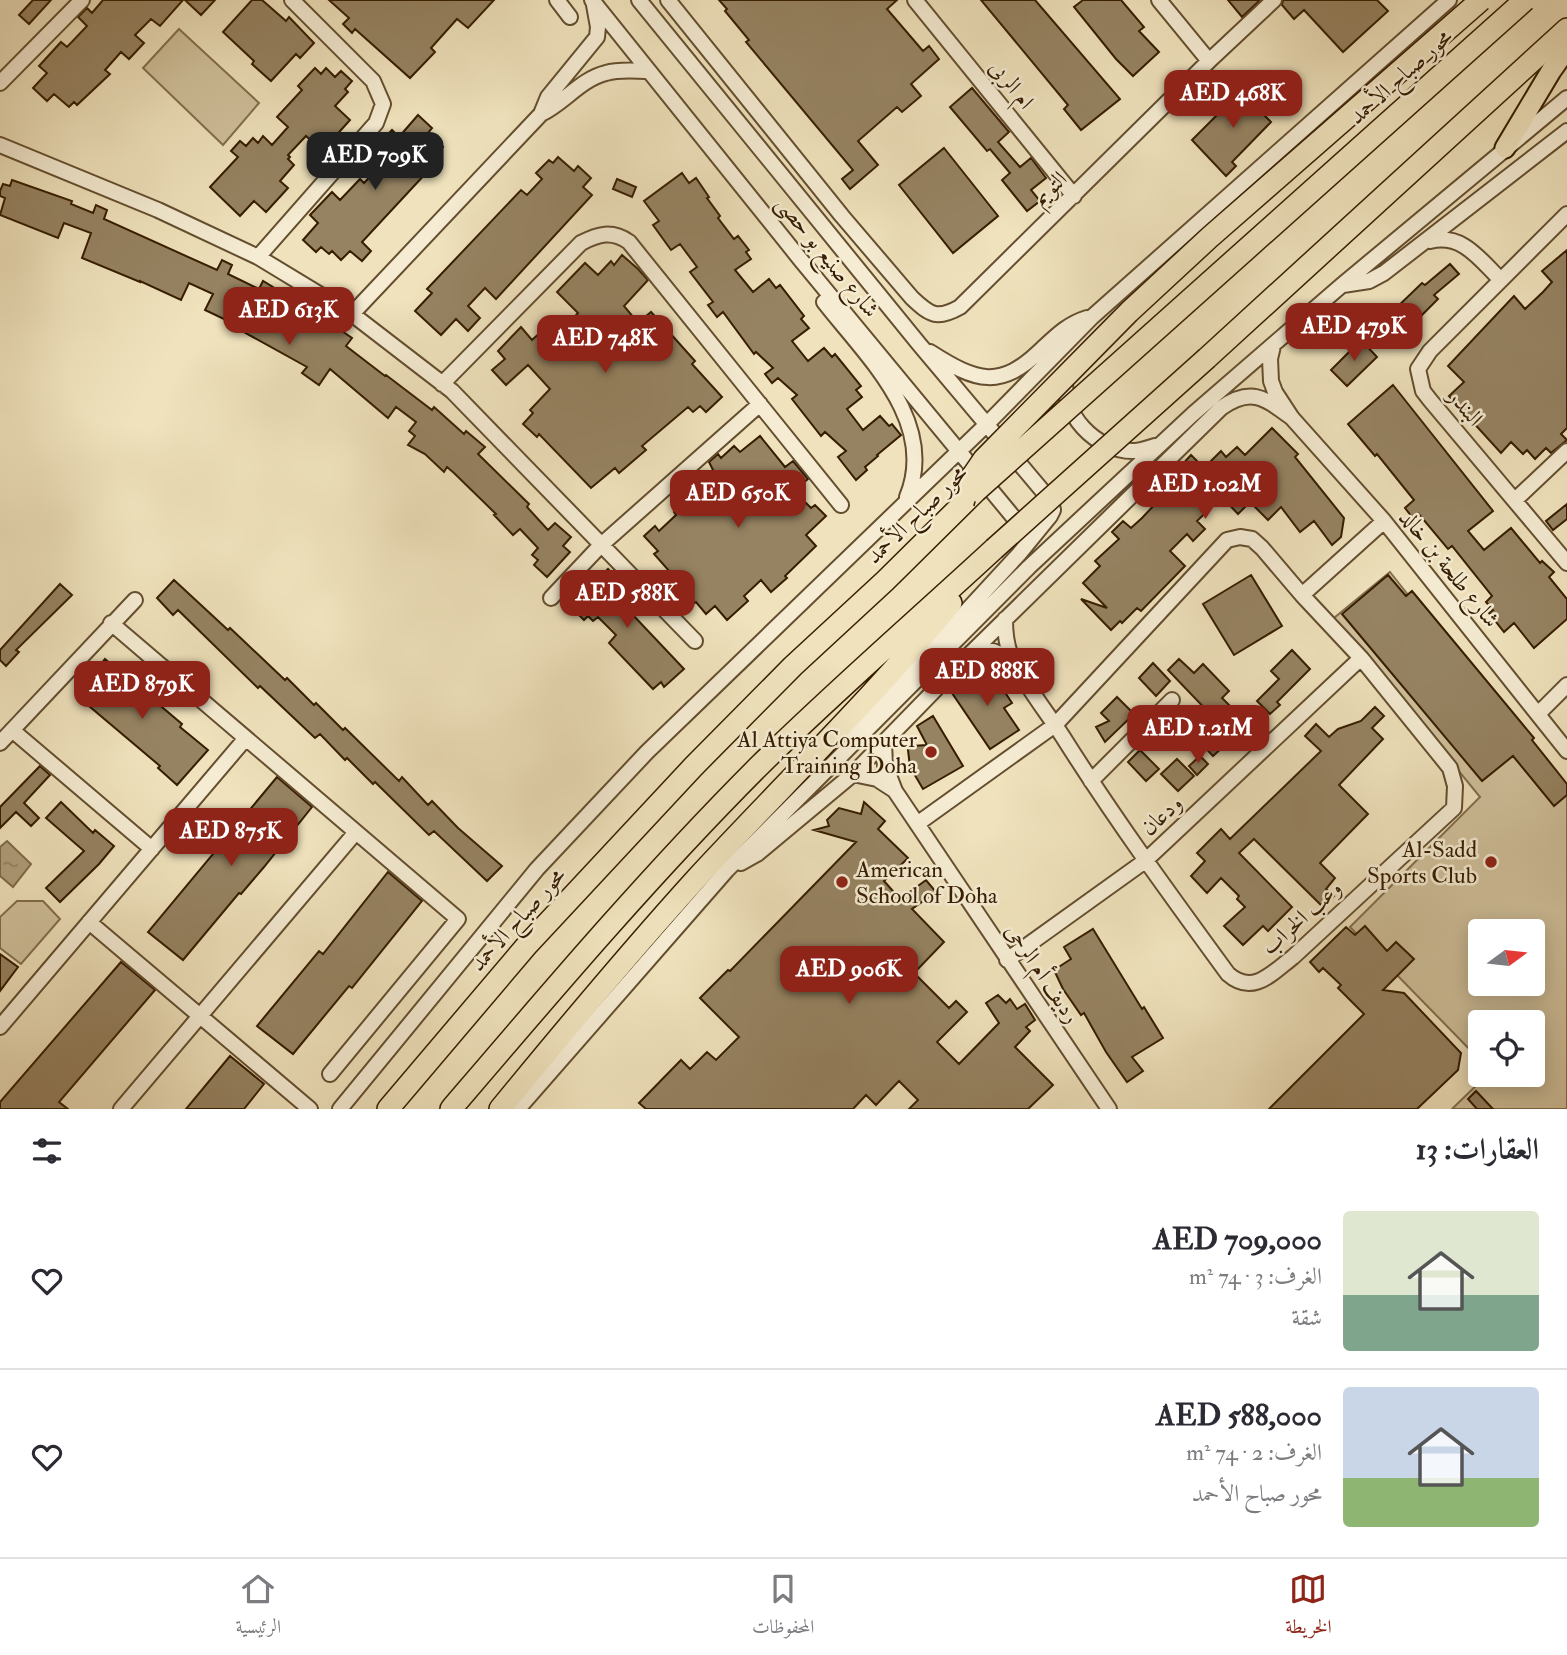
<!DOCTYPE html>
<html lang="ar">
<head>
<meta charset="utf-8">
<style>
	body { margin:0; font-family:"IM FELL Double Pica",Amiri,serif; background:#f7f7f7; color:#2b2b33; direction:rtl; height:100vh; display:flex; flex-direction:column; font-size:26px; white-space:nowrap }
	* { box-sizing:border-box; margin:0 }
	p { font-size:23px; color:#7c7c81 }
	.icon { flex:none; width:38px; height:38px; fill:none; stroke:currentColor; stroke-width:2; stroke-linecap:round; stroke-linejoin:round }
	.map { position:relative; height:1109px; overflow:hidden; direction:ltr }
	.details { display:flex; flex-direction:column; background:#fff; flex:1 }
	.details>* { flex:none }
	.needle { width:46px; rotate:75deg }
	.buttons { position:absolute; left:1468px; top:919px; display:grid; gap:14px }
	.buttons a { display:grid; place-items:center; width:77px; height:77px; border-radius:7px; background:#fff; box-shadow:0 4px 18px #0003; font-size:35px }
	.price { position:absolute; translate:-50% -60px; padding:0 16px; border-radius:14px; background:#8f2418; color:#fff; font-size:23px; line-height:46px; filter:drop-shadow(0 2px 4px #0008) }
	.price::after { content:''; position:absolute; left:50%; top:42px; width:21px; height:16px; margin-left:-10px; background:inherit; clip-path:polygon(0 0,100% 0,50% 100%) }
	.price.current { background:#222; color:#fff }
	ul { padding:0; list-style:none }
	li { display:flex; align-items:center; gap:21px; height:175px; padding:0 28px }
	li+li { border-top:2px solid #e1e1e2 }
	li span { display:grid; place-items:center; flex:none; width:196px; height:140px; border-radius:7px; color:#555 }
	li>.icon { margin-inline-start:auto }
	span .icon { width:84px; height:84px; fill:#fffc; stroke-width:1 }
	li b { font-size:30px }
	h2 { display:flex; justify-content:space-between; align-items:center; height:84px; padding:0 28px; font-size:30px }
	.tab-bar { display:flex; justify-content:space-around; align-items:center; height:98px; border-top:2px solid #e1e1e2; background:#fff; font-size:19px; color:#7c7c81 }
	.tab-bar a { display:grid; justify-items:center; gap:4px }
	.tab-bar .current { color:#8f2418 }
	.map>svg:first-child { display:block }
	.green { fill:#d0c19c; stroke:#836f4e; stroke-width:2; fill-rule:evenodd }
	.water { fill:url(#water-ripples); stroke:#7f6b4a; stroke-width:2 }
	.building { fill:#968362; stroke:#361d00; stroke-width:2 }
	.lines { fill:none; stroke-linecap:round; stroke-linejoin:round }
	.minor-casing { stroke:#644e2f; stroke-width:18 }
	.major-casing { stroke:#361d00; stroke-width:23 }
	.highway-casing { stroke:#361d00; stroke-width:24 }
	.minor { stroke:#f5ecd3; stroke-width:14 }
	.major { stroke:#efe2bc; stroke-width:19 }
	.highway { stroke:#efe2bc; stroke-width:21 }
	.highway-bridge-casing { stroke:#361d00; stroke-width:24; stroke-linecap:butt }
	.highway-bridge { stroke:#efe2bc; stroke-width:21 }
	.poi-dot { fill:#8f2418; stroke:#f5ecd3; stroke-width:2.5 }
	.labels { text-anchor:middle; stroke-width:5; stroke-linejoin:round; paint-order:stroke }
	.street-label { font-size:23px; fill:#361d00; stroke:#f5ecd3 }
	.poi-label { font-size:23px; fill:#361d00; stroke:#f5ecd3; text-anchor:end }
</style>
</head>
<body>
<div class="map">
<svg width="1567" height="1109" viewBox="0 0 1567 1109">
	<defs>
		<pattern id="water-ripples" width="26" height="14" patternUnits="userSpaceOnUse" patternTransform="scale(1.75)"><rect width="26" height="14" fill="#b09f7c"/><path d="M2 4q2-2 4 0t4 0M15 11q2-2 4 0t4 0" fill="none" stroke="#908163"/></pattern>
	</defs>
	<rect width="100%" height="100%" fill="#efe2bc"/>
	<filter id="stains"><feTurbulence type="fractalNoise" baseFrequency=".00286" numOctaves="4"/><feColorMatrix values="0 0 0 0 .2 0 0 0 0 .09 0 0 0 0 .02 0 0 0 .5 -.17"/></filter>
	<radialGradient id="worn" r=".72"><stop offset=".6" stop-color="#630" stop-opacity="0"/><stop offset="1" stop-color="#630" stop-opacity=".3"/></radialGradient>
	<path class="green" d="M179,29L259,103L223,145L143,68Z
		M1390,572L1567,795V1109H1452L1487,1075L1533,1074V1022H1480V1060L1350,927L1480,797L1334,618ZM1480,931H1533V984H1480Z
		M17,901H43L60,919L21,964L0,948V917Z"/>
	<path class="water" d="M7,841L31,864L13,887L0,876V847Z"/>
	<path class="building" d="M33,0H51L29,24L19,15Z
		M103,0H183L160,26L151,19L135,35L144,43L129,59L121,52L105,70L110,74L77,105L74,102L69,107L54,94L47,101L33,88L47,73L39,66L61,42L67,47L87,26L78,17L87,8L92,13Z
		M185,0H215L201,15Z
		M252,0H262L286,21L289,17L314,43L300,58L296,54L271,81L252,64L254,61L223,32Z
		M329,0H494L468,28L457,19L431,48L435,52L410,78L355,29L352,33L343,24L349,18Z
		M719,0H897L887,9L923,51L929,46L939,59L911,84L921,96L902,112L897,107L858,141L878,165L850,189L842,179L853,170L746,42L749,40L725,11L727,9Z
		M981,0H1035L1120,99L1081,130L1064,109L1068,105Z
		M1083,0H1121L1144,27L1139,31L1159,52L1133,76L1116,59L1074,7Z
		M1228,0H1260L1242,17Z
		M1283,0H1377L1388,11L1343,52L1304,10L1294,19L1282,5Z
		M315,68L321,74L326,68L335,77L341,71L352,81L345,89L348,92L335,106L350,120L322,151L306,136L288,155L290,157L288,159L294,165L280,181L288,188L266,212L254,201L240,216L210,187L238,157L231,151L240,141L246,146L253,138L258,143L263,136L272,145L288,127L277,117L302,90L298,86Z
		M1247,85L1270,108L1263,114L1271,122L1232,162L1236,166L1226,176L1192,140Z
		M972,88L1009,132L998,142L1020,167L1031,158L1046,178L1031,190L1040,201L1027,211L1002,180L1010,173L990,149L987,151L950,107Z
		M418,115L432,128L428,133L443,147L438,154L441,157L362,242L371,251L362,261L350,251L341,260L332,251L329,254L321,247L316,252L303,240L318,223L310,215L332,192L340,200L360,179L364,183L383,163L371,152L392,130L399,137Z
		M944,148L998,216L953,253L899,185Z
		M558,157L574,171L578,166L591,178L583,187L592,195L496,299L485,288L468,306L480,318L468,331L456,319L441,335L415,311L432,293L427,289L521,190L527,195L542,179L536,173L549,160L553,163Z
		M682,173L689,183L696,178L709,197L707,198L720,216L718,218L734,239L738,236L749,250L746,252L751,259L735,270L753,292L769,279L776,288L780,285L804,316L801,319L809,328L792,341L808,361L824,348L832,357L835,354L861,386L856,390L862,397L847,409L863,430L880,416L889,426L892,424L901,435L877,455L878,456L865,467L867,470L856,480L838,457L846,451L825,432L821,436L792,399L797,395L778,378L772,383L765,374L773,368L756,352L754,354L723,312L717,317L708,305L713,302L690,272L697,267L680,244L671,250L653,225L659,221L644,201Z
		M617,179L636,187L632,197L613,189Z
		M12,180L72,201L71,204L93,213L96,205L107,210L104,219L217,270L222,260L232,265L228,274L259,289L263,281L273,287L269,294L294,308L298,299L325,314L323,318L352,338L346,346L385,376L386,375L432,410L434,407L464,434L466,431L485,447L478,454L529,504L527,507L548,530L555,523L571,537L563,546L570,552L547,577L534,565L538,560L532,555L538,548L520,529L513,535L494,515L496,514L454,473L447,467L444,472L425,454L408,445L415,436L409,431L416,422L396,407L388,418L330,369L319,385L302,373L307,367L242,331L243,328L205,310L213,294L189,283L181,300L140,281V282L82,258L91,233L64,223L58,238L0,215L5,198L0,196V191L3,184L10,186Z
		M1567,250V428L1561,434L1567,440L1551,453L1546,448L1535,459L1527,450L1523,454L1511,442L1501,453L1449,396L1464,382L1448,366L1514,296L1525,309L1543,292L1552,282L1542,271Z
		M622,255L638,269L648,280L624,306L638,323L651,312L695,361L692,364L722,397L706,412L700,406L693,412L688,407L642,446L646,450L619,473L615,468L591,488L539,434L537,437L523,424L533,413L530,410L550,389L528,365L506,385L492,370L505,359L498,351L521,327L532,340L553,321L562,331L578,313L557,292L585,263L598,275L611,261L614,265Z
		M1450,264L1459,274L1434,295L1438,299L1409,328L1393,311L1422,283L1425,285Z
		M1361,340L1377,357L1347,386L1331,370Z
		M1393,385L1493,511L1468,531L1484,550L1511,528L1540,563L1542,561L1554,572L1549,577L1567,599V619L1534,648L1514,623L1504,632L1489,613L1493,610L1486,602L1492,596L1452,546L1448,549L1418,513L1412,517L1405,508L1414,500L1377,454L1375,456L1348,424Z
		M1272,428L1298,454L1295,457L1344,518L1341,537L1332,545L1314,521L1300,532L1281,507L1268,520L1250,502L1238,514L1222,497L1197,521L1205,529L1193,541L1187,534L1170,551L1185,566L1141,611L1137,608L1122,623L1120,621L1111,630L1081,599L1107,608L1083,583L1100,566L1095,561L1119,539L1112,532L1123,521L1131,528L1142,518L1186,471L1181,466L1191,455L1204,468L1221,451L1226,457L1237,447L1245,455Z
		M760,436L785,467L793,461L808,479L794,491L811,508L815,505L826,516L806,535L816,546L785,576L787,578L771,592L761,580L744,596L748,601L727,620L715,606L706,614L696,602L693,604L683,593L686,590L654,554L658,551L644,536L655,526L659,531L676,515L674,512L685,501L715,474L709,462L718,454L721,458L734,446L740,452Z
		M1567,504V519L1553,530L1546,521Z
		M608,569L615,577L614,579L641,606L632,614L684,669L664,687L661,682L653,689L609,643L616,635L598,617L593,621L588,616L584,620L570,606Z
		M1251,575L1282,626L1234,655L1203,604Z
		M1388,575L1406,596L1412,591L1534,738L1532,740L1567,784V795L1554,806L1513,756L1482,781L1342,614Z
		M174,580L228,630L230,628L285,680L287,678L314,705L316,703L343,730L345,728L399,781L402,777L428,805L432,801L458,828L502,866L487,881L434,831L429,835L375,782L373,784L347,758L345,760L320,734L315,738L260,686L258,688L178,610L173,615L157,598Z
		M60,584L72,595L16,650L19,652L6,666L0,660V650Z
		M1292,650L1310,669L1277,702L1280,705L1270,714L1257,701L1279,679L1271,671Z
		M105,659L182,724L180,727L208,750L177,785L158,768L160,766L76,695Z
		M1179,659L1194,673L1203,664L1229,691L1222,698L1248,724L1213,756L1198,740L1216,722L1215,719L1168,670Z
		M1153,663L1170,681L1156,696L1139,678Z
		M989,668L1012,703L1004,708L1019,730L990,749L952,693Z
		M1117,697L1134,714L1105,742L1096,727L1109,721L1101,713Z
		M1375,707L1384,716L1372,728L1383,739L1339,785L1368,814L1320,863L1335,878L1326,889L1334,896L1323,907L1254,839L1239,853L1292,907L1268,931L1263,926L1243,945L1224,926L1245,907L1237,899L1239,896L1221,878L1207,893L1191,876L1205,861L1197,853L1221,829L1230,839L1321,751L1305,736L1316,724L1329,737L1338,729L1361,721Z
		M933,716L963,766L923,789L910,767L908,750L912,746L927,745L917,726Z
		M1140,750L1159,769L1146,781L1128,762Z
		M1200,756L1208,764L1197,775L1189,766Z
		M1177,759L1194,776L1178,791L1161,774Z
		M40,766L50,775L24,803L39,818L31,826L16,812L0,828V807Z
		M277,777L312,807L264,867L241,894L239,893L183,960L148,932Z
		M61,802L93,833L95,830L114,846L99,864L60,902L46,888L84,851L46,818Z
		M864,802L885,821L878,829L908,858L884,881L900,899L926,880L936,892L912,909L944,942L914,973L949,1008L956,1001L967,1012L937,1042L959,1064L999,1023L986,1003L998,995L1006,1003L1010,999L1017,1009L1025,1004L1035,1020L1026,1027L1030,1031L1015,1047L1053,1085L1028,1109H909L918,1100L899,1081L876,1105L866,1095L853,1109H646L639,1103L681,1060L690,1069L707,1052L716,1060L739,1037L700,998L728,970L730,971L856,842L814,830L829,826L827,820L839,808L861,814Z
		M388,872L422,901L352,988L349,986L293,1054L257,1026L319,951L323,954Z
		M1365,926L1387,951L1396,942L1414,959L1383,990L1404,993L1461,1053L1458,1070L1417,1109H1269L1364,1014L1338,988L1341,985L1323,968L1319,972L1310,962L1346,927L1355,935Z
		M1093,929L1142,1009L1144,1007L1163,1038L1132,1057L1143,1071L1127,1082L1106,1052L1084,1013L1081,1015L1063,989L1054,970L1071,959L1064,947Z
		M0,954L18,967L0,991Z
		M121,962L155,990L59,1102L68,1109H0V1102Z
		M230,1056L264,1084L244,1109H186Z
		M1476,1091L1493,1109H1477L1468,1099Z"/>
	<g class="lines">
		<defs>
			<path id="minor" d="M557,0L570,17
				M592,0L800,259L1024,530
				M639,0L919,344L1051,501L1053,510L1050,516L1019,554L851,736
				M668,0L842,216L912,298C930,315 937,320 960,307L1209,61L1274,0
				M915,0L1074,196
				M1159,0L1209,61
				M0,83L82,0
				M541,114L548,97L597,37L598,27L594,5
				M0,145L158,210L258,257L352,314L452,391L695,641
				M1567,214L1430,351L1418,369L1423,391L1430,400L1567,563
				M1430,241C1463,233 1480,260 1501,280
				M258,257L376,123L383,104L373,81L292,0
				M1343,285L1369,281L1384,273L1567,131
				M824,302C867,357 938,422 907,497
				M352,314L541,114C564,103 581,79 606,73C619,69 635,71 649,71
				M1273,346L1270,359L1271,381L1275,392L1292,418L1384,521L1567,751
				M930,352C977,382 1000,390 1042,349C1057,335 1068,324 1087,318
				M1066,375C1059,413 1096,452 1134,451C1141,451 1148,448 1155,446
				M442,384L581,243C598,234 612,230 629,242L841,505
				M1515,500L1567,451
				M1302,595L1384,521
				M551,598L600,546L760,404
				M111,623L458,919L330,1074
				M970,654L993,651L1012,659
				M1538,714L1567,685
				M12,730L152,849
				M0,743L135,600
				M884,743L885,765L895,791L1109,1109
				M853,774L877,779L894,790
				M1091,781L1172,700
				M917,824L1055,725L1227,540L1240,537L1252,539L1262,548L1302,595L1361,658L1450,768L1455,786L1454,808L1293,957C1272,973 1253,996 1228,974C1171,896 1114,818 1063,737C1046,711 1024,684 1011,656C1006,644 1005,632 1005,619
				M741,863L757,854L853,774L970,654L1221,408C1252,386 1266,399 1292,418
				M89,922L310,1109
				M1007,960L1145,861L1361,658
				M0,1027L246,738
				M121,1109L356,832
				M340,1109L537,869L647,752L986,425L1092,317L1449,0
				M518,1109L727,870L1029,567L1193,414L1342,285L1567,98"/>
			<path id="major" d="M1505,148L1551,71L1567,48"/>
			<path id="highway" d="M1207,358L1567,29
				M388,1109L528,944L693,767L793,666L885,581L975,492
				M451,1109C551,992 651,874 760,765C835,691 916,621 994,549
				M500,1109C564,1031 628,954 696,879C781,787 871,700 951,603"/>
		</defs>
		<use href="#minor" class="minor-casing"/>
		<use href="#major" class="major-casing"/>
		<use href="#highway" class="highway-casing"/>
		<use href="#minor" class="minor"/>
		<use href="#major" class="major"/>
		<use href="#highway" class="highway"/>
		<defs>
			<path id="highway-bridge" d="M976,491L1525,0
				M963,503L969,481L984,459L1129,312L1210,237L1481,0
				M994,549L1207,358"/>
		</defs>
		<use href="#highway-bridge" class="highway-bridge-casing"/>
		<use href="#highway-bridge" class="highway-bridge"/>
	</g>
	<g class="poi-dot">
		<circle cx="931" cy="752" r="7"/>
		<circle cx="1491" cy="862" r="7"/>
		<circle cx="842" cy="882" r="7"/>
	</g>
	<g class="labels">
		<g class="street-label">
			<text transform="translate(1400 76) rotate(-42)" y="8">محور صباح الأحمد</text>
			<text transform="translate(1012 84) rotate(51)" y="8">ام الربى</text>
			<text transform="translate(1049 188) rotate(-44)" y="8">التويم</text>
			<text transform="translate(828 256) rotate(51)" y="8">شارع صنيع بو حصى</text>
			<text transform="translate(1466 407) rotate(50)" y="8">البندر</text>
			<text transform="translate(916 514) rotate(-44)" y="8">محور صباح الأحمد</text>
			<text transform="translate(1450 568) rotate(51)" y="8">شارع طلحة بن خالد</text>
			<text transform="translate(1161 815) rotate(-43)" y="8">ودعان</text>
			<text transform="translate(1301 917) rotate(-42)" y="8">وعب الخراب</text>
			<text transform="translate(517 919) rotate(-48)" y="8">محور صباح الأحمد</text>
			<text transform="translate(1043 973) rotate(56)" y="8">رديف أم الرحى</text>
		</g>
		<g class="poi-label">
			<text x="917" y="747">Al Attiya Computer<tspan x="917" dy="26">Training Doha</tspan></text>
			<text x="1477" y="857">Al-Sadd<tspan x="1477" dy="26">Sports Club</tspan></text>
			<text x="856" y="877" text-anchor="start">American<tspan x="856" dy="26">School of Doha</tspan></text>
		</g>
	</g>
	<rect width="100%" height="100%" filter="url(#stains)"/>
	<rect width="100%" height="100%" fill="url(#worn)"/>
</svg>
<div class="buttons">
<a><svg class="needle" viewBox="-14 -14 28 28"><path d="M0-13l5 13h-10z" fill="#e53935"/><path d="M0 13l5-13h-10z" fill="#7c7c81"/></svg></a>
<a><svg class="icon" aria-label="locate" viewBox="0 0 24 24"><circle cx="12" cy="12" r="6"/><path d="M12 2v4M12 18v4M2 12h4M18 12h4"/></svg></a>
</div>
<b class="price" style="left:1233px;top:130px">AED 468K</b>
<b class="price current" style="left:375px;top:192px">AED 709K</b>
<b class="price" style="left:289px;top:347px">AED 613K</b>
<b class="price" style="left:1354px;top:363px">AED 479K</b>
<b class="price" style="left:605px;top:375px">AED 748K</b>
<b class="price" style="left:1205px;top:521px">AED 1.02M</b>
<b class="price" style="left:738px;top:530px">AED 650K</b>
<b class="price" style="left:627px;top:630px">AED 588K</b>
<b class="price" style="left:987px;top:708px">AED 888K</b>
<b class="price" style="left:142px;top:721px">AED 879K</b>
<b class="price" style="left:1198px;top:765px">AED 1.21M</b>
<b class="price" style="left:231px;top:868px">AED 875K</b>
<b class="price" style="left:849px;top:1006px">AED 906K</b>
</div>
<section class="details">
<h2>العقارات: 13<svg class="icon" aria-label="filters" viewBox="0 0 24 24"><path d="M4 7h16M4 17h16"/><circle cx="9" cy="7" r="2"/><circle cx="15" cy="17" r="2"/></svg></h2>
<ul>
<li><span style="background:linear-gradient(#dfe7d0 60%,#7fa58c 0)"><svg class="icon" aria-label="home" viewBox="0 0 24 24"><path d="M3 11l9-7 9 7M6 9v11h12V9"/></svg></span><div><b>AED 709,000</b><p>الغرف: 3 · 74 m²</p><p>شقة</p></div><svg class="icon" aria-label="heart" viewBox="0 0 24 24"><path d="M12 20l-8-8c-3-5 5-10 8-4 3-6 11-1 8 4z"/></svg></li>
<li><span style="background:linear-gradient(#c9d6e8 65%,#8fb573 0)"><svg class="icon" aria-label="home" viewBox="0 0 24 24"><path d="M3 11l9-7 9 7M6 9v11h12V9"/></svg></span><div><b>AED 588,000</b><p>الغرف: 2 · 74 m²</p><p>محور صباح الأحمد</p></div><svg class="icon" aria-label="heart" viewBox="0 0 24 24"><path d="M12 20l-8-8c-3-5 5-10 8-4 3-6 11-1 8 4z"/></svg></li>
</ul>
</section>
<nav class="tab-bar">
<a class="current"><svg class="icon" aria-label="map" viewBox="0 0 24 24"><path d="M3 6l6-2 6 2 6-2v14l-6 2-6-2-6 2zM9 4v14M15 6v14"/></svg>الخريطة</a>
<a><svg class="icon" aria-label="saved" viewBox="0 0 24 24"><path d="M7 4h10v16l-5-4-5 4z"/></svg>المحفوظات</a>
<a><svg class="icon" aria-label="home" viewBox="0 0 24 24"><path d="M3 11l9-7 9 7M6 9v11h12V9"/></svg>الرئيسية</a>
</nav>
</body>
</html>
